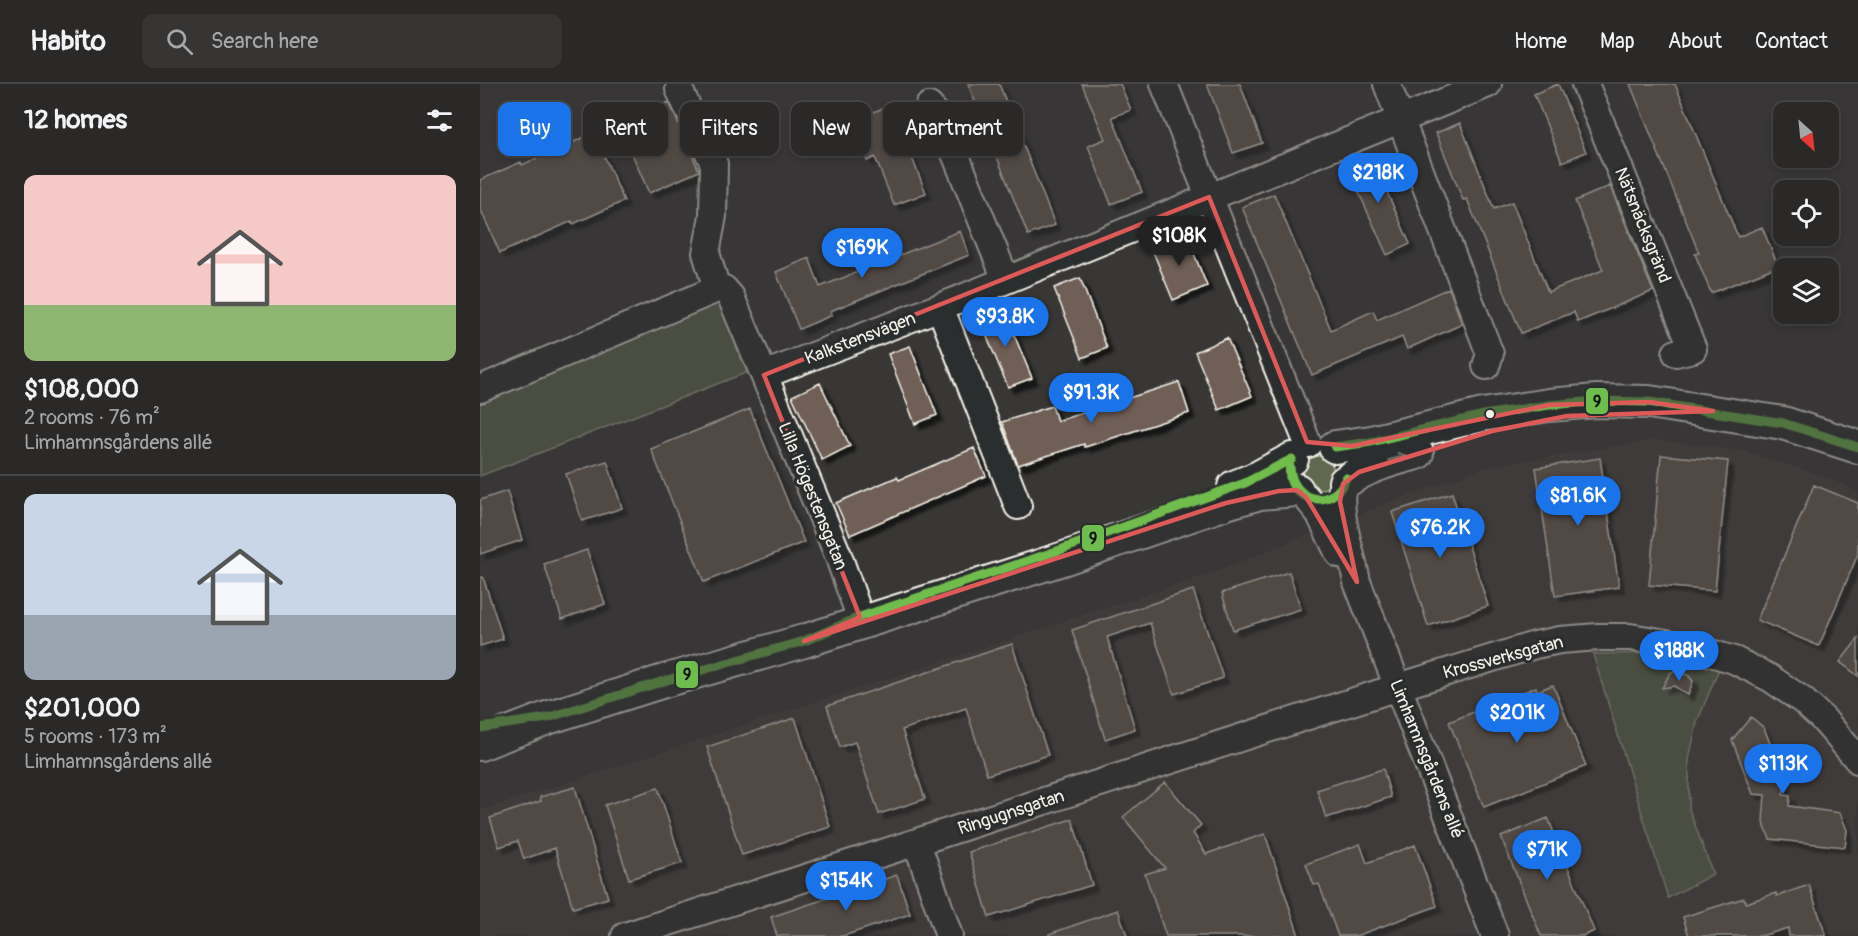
<!DOCTYPE html>
<html lang="en">
<head>
<meta charset="utf-8">
<style>
	body { margin:0; font-family:Pangolin,sans-serif; background:#363534; color:#f1f3f6; height:100vh; display:flex; flex-direction:column; font-size:22px; white-space:nowrap }
	* { box-sizing:border-box; margin:0 }
	p { font-size:20px; color:#a5a6a8 }
	.icon { flex:none; width:33px; height:33px; fill:none; stroke:currentColor; stroke-width:2; stroke-linecap:round; stroke-linejoin:round }
	.map { position:relative; flex:1; overflow:hidden }
	.side { display:flex; flex-direction:column; background:#2a2928; width:480px }
	.side>* { flex:none }
	.guide { position:absolute; left:18px; top:18px; width:570px; height:54px; display:flex; gap:12px }
	.needle { width:39px; rotate:153deg }
	.tools { position:absolute; left:1293px; top:18px; display:grid; gap:12px }
	.tools a { display:grid; place-items:center; width:66px; height:66px; border-radius:12px; background:#2a2928; box-shadow:0 3px 9px #0003,0 0 0 2px #464545; font-size:30px }
	.price { position:absolute; translate:-50% -51px; padding:0 14px; border-radius:21px; background:#1a73e8; color:#fff; font-size:20px; line-height:39px; filter:drop-shadow(0 2px 3px #0008) }
	.price::after { content:''; position:absolute; left:50%; top:36px; width:18px; height:14px; margin-left:-9px; background:inherit; clip-path:polygon(0 0,100% 0,50% 100%) }
	.price.active { background:#222; color:#fff }
	ul { padding:0; list-style:none }
	li { display:grid; align-content:center; gap:12px; height:318px; padding:0 24px }
	li+li { border-top:2px solid #464545 }
	li span { display:grid; place-items:center; height:186px; border-radius:12px; color:#555 }
	li>.icon { margin-inline-start:auto }
	span .icon { width:108px; height:108px; fill:#fffc; stroke-width:1 }
	li b { font-size:26px }
	h2 { display:flex; justify-content:space-between; align-items:center; height:72px; padding:0 24px; font-size:26px }
	.chip { padding:0 21px; border-radius:12px; background:#2a2928; box-shadow:0 3px 9px #0003,0 0 0 2px #464545; font-size:21px; line-height:54px }
	.chip.active { background:#1a73e8; color:#fff }
	header { display:flex; align-items:center; gap:36px; box-sizing:border-box; height:84px; padding:0 30px; background:#2a2928; border-bottom:2px solid #464545 }
	header strong { font-size:28px }
	nav { display:flex; gap:33px; margin-inline-start:auto; font-size:21px }
	.search { width:420px; height:54px; background:#363534; display:flex; align-items:center; gap:15px; box-sizing:border-box; padding:0 21px; border-radius:12px; color:#a5a6a8; font-size:22px }
	main { display:flex; flex:1; min-height:0 }
	.map>svg:first-child { display:block }
	.built { fill:#484340 }
	.green { fill:#606950; stroke:#aaad9c; stroke-width:1.5 }
	.building { fill:#6f5f56; stroke:#f4f1e8; stroke-width:1.5; filter:url(#shadow) }
	.lines { fill:none; stroke-linecap:round; stroke-linejoin:round }
	.minor-casing { stroke:#f4f1e8; stroke-width:30 }
	.major-casing { stroke:#f4f1e8; stroke-width:36 }
	.minor { stroke:#2a2d2e; stroke-width:26 }
	.major { stroke:#2a2d2e; stroke-width:32 }
	.bus-1-casing { stroke:#2a2d2e; stroke-width:14 }
	.bus-1 { stroke:#6fbd4e; stroke-width:9 }
	.oneway { stroke:#71726f }
	.marked { fill:none; stroke:#de5a58; stroke-width:4.5; stroke-linejoin:round }
	.bus-dot { fill:#f4f1e8; stroke:#2a2d2e; stroke-width:2 }
	.labels { text-anchor:middle; stroke-width:6; stroke-linejoin:round; paint-order:stroke }
	.street-label { font-size:18px; fill:#f4f1e8; stroke:#2a2d2e }
	.line-badge { stroke:#2a2d2e; stroke-width:2 }
	.pale-badge-label { font-size:16px; text-anchor:middle; font-weight:bold; fill:#111 }
</style>
</head>
<body>
<header>
<strong>Habito</strong>
<div class="search"><svg class="icon" aria-label="search" viewBox="0 0 24 24"><circle cx="10" cy="10" r="6"/><path d="M15 15l6 6"/></svg>Search here</div>
<nav><a>Home</a><a>Map</a><a>About</a><a>Contact</a></nav>
</header>
<main>
<section class="side">
<h2>12 homes<svg class="icon" aria-label="filters" viewBox="0 0 24 24"><path d="M4 7h16M4 17h16"/><circle cx="9" cy="7" r="2"/><circle cx="15" cy="17" r="2"/></svg></h2>
<ul>
<li><span style="background:linear-gradient(#f6c9c9 70%,#8fb573 0)"><svg class="icon" aria-label="home" viewBox="0 0 24 24"><path d="M3 11l9-7 9 7M6 9v11h12V9"/></svg></span><div><b>$108,000</b><p>2 rooms · 76 m²</p><p>Limhamnsgårdens allé</p></div></li>
<li><span style="background:linear-gradient(#c9d6e8 65%,#9aa5b1 0)"><svg class="icon" aria-label="home" viewBox="0 0 24 24"><path d="M3 11l9-7 9 7M6 9v11h12V9"/></svg></span><div><b>$201,000</b><p>5 rooms · 173 m²</p><p>Limhamnsgårdens allé</p></div></li>
</ul>
</section>
<div class="map">
<svg width="1378" height="852" viewBox="0 0 1378 852">
	<defs>
		<filter id="shadow"><feDropShadow dx="5.5" dy="5.5" stdDeviation="1.5" flood-color="#0009"/></filter>
	</defs>
	<rect width="100%" height="100%" fill="#383736"/>
	<filter id="ink" filterUnits="userSpaceOnUse"><feTurbulence type="fractalNoise" baseFrequency=".0167" numOctaves="2"/><feDisplacementMap in="SourceGraphic" scale="12" xChannelSelector="R" yChannelSelector="G"/><feConvolveMatrix kernelMatrix="1 2 1 2 8 2 1 2 1" color-interpolation-filters="sRGB"/></filter>
	<g filter="url(#ink)">
		<path class="built" d="M1175,356L1263,367L1349,394L1378,408V852H0V727L730,490L895,424L1006,383Z"/>
		<path class="green" d="M242,216L273,286L0,392V312Z
			M820 389a17 17 0 1 1 34 0a17 17 0 1 1-34 0Z
			M1187,569L1239,585L1217,638L1209,675V725L1233,790L1188,814L1113,570Z"/>
		<path class="building" d="M488,0H519L575,141L548,151Z
			M602,0H640L651,26L632,33L662,108L631,120L608,62L625,55Z
			M727,0H760L782,59L753,69Z
			M1078,0L1106,68L1082,78L1054,10Z
			M1150,0H1195L1258,153L1282,143L1298,182L1231,209L1215,170L1219,169Z
			M189,18L219,87L169,109L139,40Z
			M411,21L446,109L414,121L395,73L387,77L382,64L376,66L366,39Z
			M980,39L1014,125L1032,118L1068,208L1123,186L1095,117L1130,102L1173,207L1098,238L1094,228L1041,249L987,115L983,116L956,49Z
			M114,49L144,117L93,140L92,137L20,169L0,124V96L41,78L42,81Z
			M890,70L930,160L907,171L866,80Z
			M794,110L851,246L893,227L897,236L969,204L982,240L927,265L922,253L832,291L762,123Z
			M480,147L489,171L350,227L352,231L319,245L296,188L329,174L340,203Z
			M706,150L727,202L693,216L671,163Z
			M600,194L627,264L602,274L574,204Z
			M523,224L552,294L528,303L499,234Z
			M747,254L772,312L739,326L715,268Z
			M430,262L457,331L435,340L408,270Z
			M699,298L709,329L605,363L604,360L538,381L522,338L572,322L577,337Z
			M340,299L370,362L342,376L312,312Z
			M270,325L324,458L224,498L171,365Z
			M494,364L506,392L370,451L356,419L417,393L419,396Z
			M1181,371L1248,377L1235,507L1169,501Z
			M1120,374L1139,503L1075,512L1056,384Z
			M127,377L142,424L102,437L86,390Z
			M1334,401L1378,419V470L1339,562L1277,536Z
			M27,407L42,456L0,470V416Z
			M972,409L1008,522L948,542L912,428Z
			M107,466L125,520L82,535L64,480Z
			M809,488L821,525L753,546L742,509Z
			M3,493L23,555L0,562V494Z
			M713,506L743,594L694,610L670,539L627,553L655,645L625,655L592,546Z
			M1378,555V592L1360,578Z
			M532,560L568,671L507,691L486,624L422,646L445,715L399,730L375,658L360,663L347,622Z
			M1197,585L1201,590L1208,591L1213,597L1208,611L1194,602L1182,604L1190,589Z
			M1073,601L1106,682L1004,723L969,638L1056,603L1057,607Z
			M1271,633L1284,644L1305,698L1303,711L1310,712L1309,722L1360,729L1367,746L1365,763L1290,755L1283,738L1285,711L1273,710L1252,656Z
			M315,634L350,743L262,771L227,663Z
			M903,685L911,713L846,734L837,706Z
			M685,698L721,741L713,749L726,770L785,750L819,852H686L665,790L685,784L643,733Z
			M95,703L128,814L93,824L75,764L44,775L38,757L19,763L10,734L61,717L60,713Z
			M178,704L202,779L149,795L125,721Z
			M1068,734L1114,847L1103,852H1061L1021,753Z
			M592,735L612,801L509,833L489,768Z
			M880,760L887,779L935,761L957,822L876,852H858L839,800L834,801L826,780Z
			M417,791L430,830L363,852H297L291,833Z
			M1329,801L1346,852H1309L1308,844L1281,852H1209L1203,833L1264,814L1266,819L1296,809L1297,812Z
			M638,826L647,852H569V850Z"/>
		<g class="lines">
			<defs>
				<path id="minor" d="M684,0L828,360
					M907,0L1010,270L1006,282
					M1105,0L1213,265L1196,269
					M199,5L234,80L233,132L226,169L237,205
					M449,22L461,35L526,196
					M460,223L538,422
					M284,291L358,471L380,533
					M0,305L237,205H244L251,213L284,291L460,223L1008,0
					M862,402C858,436 871,465 877,498L1015,852
					M826,413L839,429L859,470
					M437,759L469,852
					M145,852L918,603L1055,561L1080,556L1118,553H1150L1211,563L1254,576L1290,594L1322,616L1343,635L1378,676"/>
				<path id="major" d="M855,363L891,358L1003,331L1069,321L1117,317L1169,318L1303,339L1378,363
					M865,398C887,382 911,376 937,369
					M754,403L777,394L812,375
					M0,660L67,634L184,597L324,557L582,475L746,419L780,409L817,406"/>
			</defs>
			<use href="#minor" class="minor-casing"/>
			<use href="#major" class="major-casing"/>
			<use href="#minor" class="minor"/>
			<use href="#major" class="major"/>
			<defs>
				<path id="bus-1" d="M855,363L891,358L1003,331L1069,321L1117,317L1169,318L1303,339L1378,363
					M810,382C811,418 853,428 866,394
					M810,382C804,418 854,428 866,394
					M0,644L67,634L184,597L324,557L380,533L580,466L765,399L812,375"/>
			</defs>
			<use href="#bus-1" class="bus-1-casing"/>
			<use href="#bus-1" class="bus-1"/>
		</g>
		<defs><path id="oneway-shaft" d="M-6 0H5M1.5-3L5.5 0L1.5 3" fill="none" stroke-width="1.6" stroke-linecap="round" stroke-linejoin="round" transform="scale(1.5)"/></defs>
		<use class="oneway" href="#oneway-shaft" transform="translate(917 374) rotate(-15)"/>
	</g>
	<path d="M0 0H1378V852H0ZM729,113L827,358L872,362L1069,321L1169,318L1233,327L1087,332L1012,347L879,388L863,400L860,418L877,498L826,413L817,406L799,407L746,419L324,557L380,533L284,291Z" fill="#383736" fill-opacity=".55" fill-rule="evenodd"/>
	<path class="marked" d="M729,113L827,358L872,362L1069,321L1169,318L1233,327L1087,332L1012,347L879,388L863,400L860,418L877,498L826,413L817,406L799,407L746,419L324,557L380,533L284,291Z"/>
	<circle class="bus-dot" cx="1010" cy="330" r="5"/>
	<g class="labels">
		<g class="street-label">
			<text transform="translate(1163 141) rotate(68)" y="6">Nätsnäcksgränd</text>
			<text transform="translate(380 254) rotate(-21)" y="6">Kalkstensvägen</text>
			<text transform="translate(333 412) rotate(68)" y="6">Lilla Högestensgatan</text>
			<text transform="translate(1023 573) rotate(-15)" y="6">Krossverksgatan</text>
			<text transform="translate(947 675) rotate(68)" y="6">Limhamnsgårdens allé</text>
			<text transform="translate(531 728) rotate(-18)" y="6">Ringugnsgatan</text>
		</g>
	</g>
	<g class="line-badge">
		<rect x="1105" y="303" width="24" height="28" rx="6" fill="#6fbd4e"/>
		<rect x="601" y="440" width="24" height="28" rx="6" fill="#6fbd4e"/>
		<rect x="195" y="576" width="24" height="29" rx="6" fill="#6fbd4e"/>
	</g>
	<g class="pale-badge-label">
		<text x="1117" y="323">9</text>
		<text x="613" y="460">9</text>
		<text x="207" y="596">9</text>
	</g>
</svg>
<div class="tools">
<a><svg class="needle" viewBox="-14 -14 28 28"><path d="M0-13l5 13h-10z" fill="#e53935"/><path d="M0 13l5-13h-10z" fill="#a5a6a8"/></svg></a>
<a><svg class="icon" aria-label="locate" viewBox="0 0 24 24"><circle cx="12" cy="12" r="6"/><path d="M12 2v4M12 18v4M2 12h4M18 12h4"/></svg></a>
<a><svg class="icon" aria-label="layers" viewBox="0 0 24 24"><path d="M12 4l9 5-9 5-9-5zM3 14l9 5 9-5"/></svg></a>
</div>
<b class="price" style="left:898px;top:120px">$218K</b>
<b class="price active" style="left:699px;top:183px">$108K</b>
<b class="price" style="left:382px;top:195px">$169K</b>
<b class="price" style="left:525px;top:264px">$93.8K</b>
<b class="price" style="left:611px;top:340px">$91.3K</b>
<b class="price" style="left:1098px;top:443px">$81.6K</b>
<b class="price" style="left:960px;top:475px">$76.2K</b>
<b class="price" style="left:1199px;top:598px">$188K</b>
<b class="price" style="left:1037px;top:660px">$201K</b>
<b class="price" style="left:1303px;top:711px">$113K</b>
<b class="price" style="left:1067px;top:797px">$71K</b>
<b class="price" style="left:366px;top:828px">$154K</b>
<div class="guide">
<a class="chip active">Buy</a>
<a class="chip">Rent</a>
<a class="chip">Filters</a>
<a class="chip">New</a>
<a class="chip">Apartment</a>
</div>
</div>
</main>
</body>
</html>
